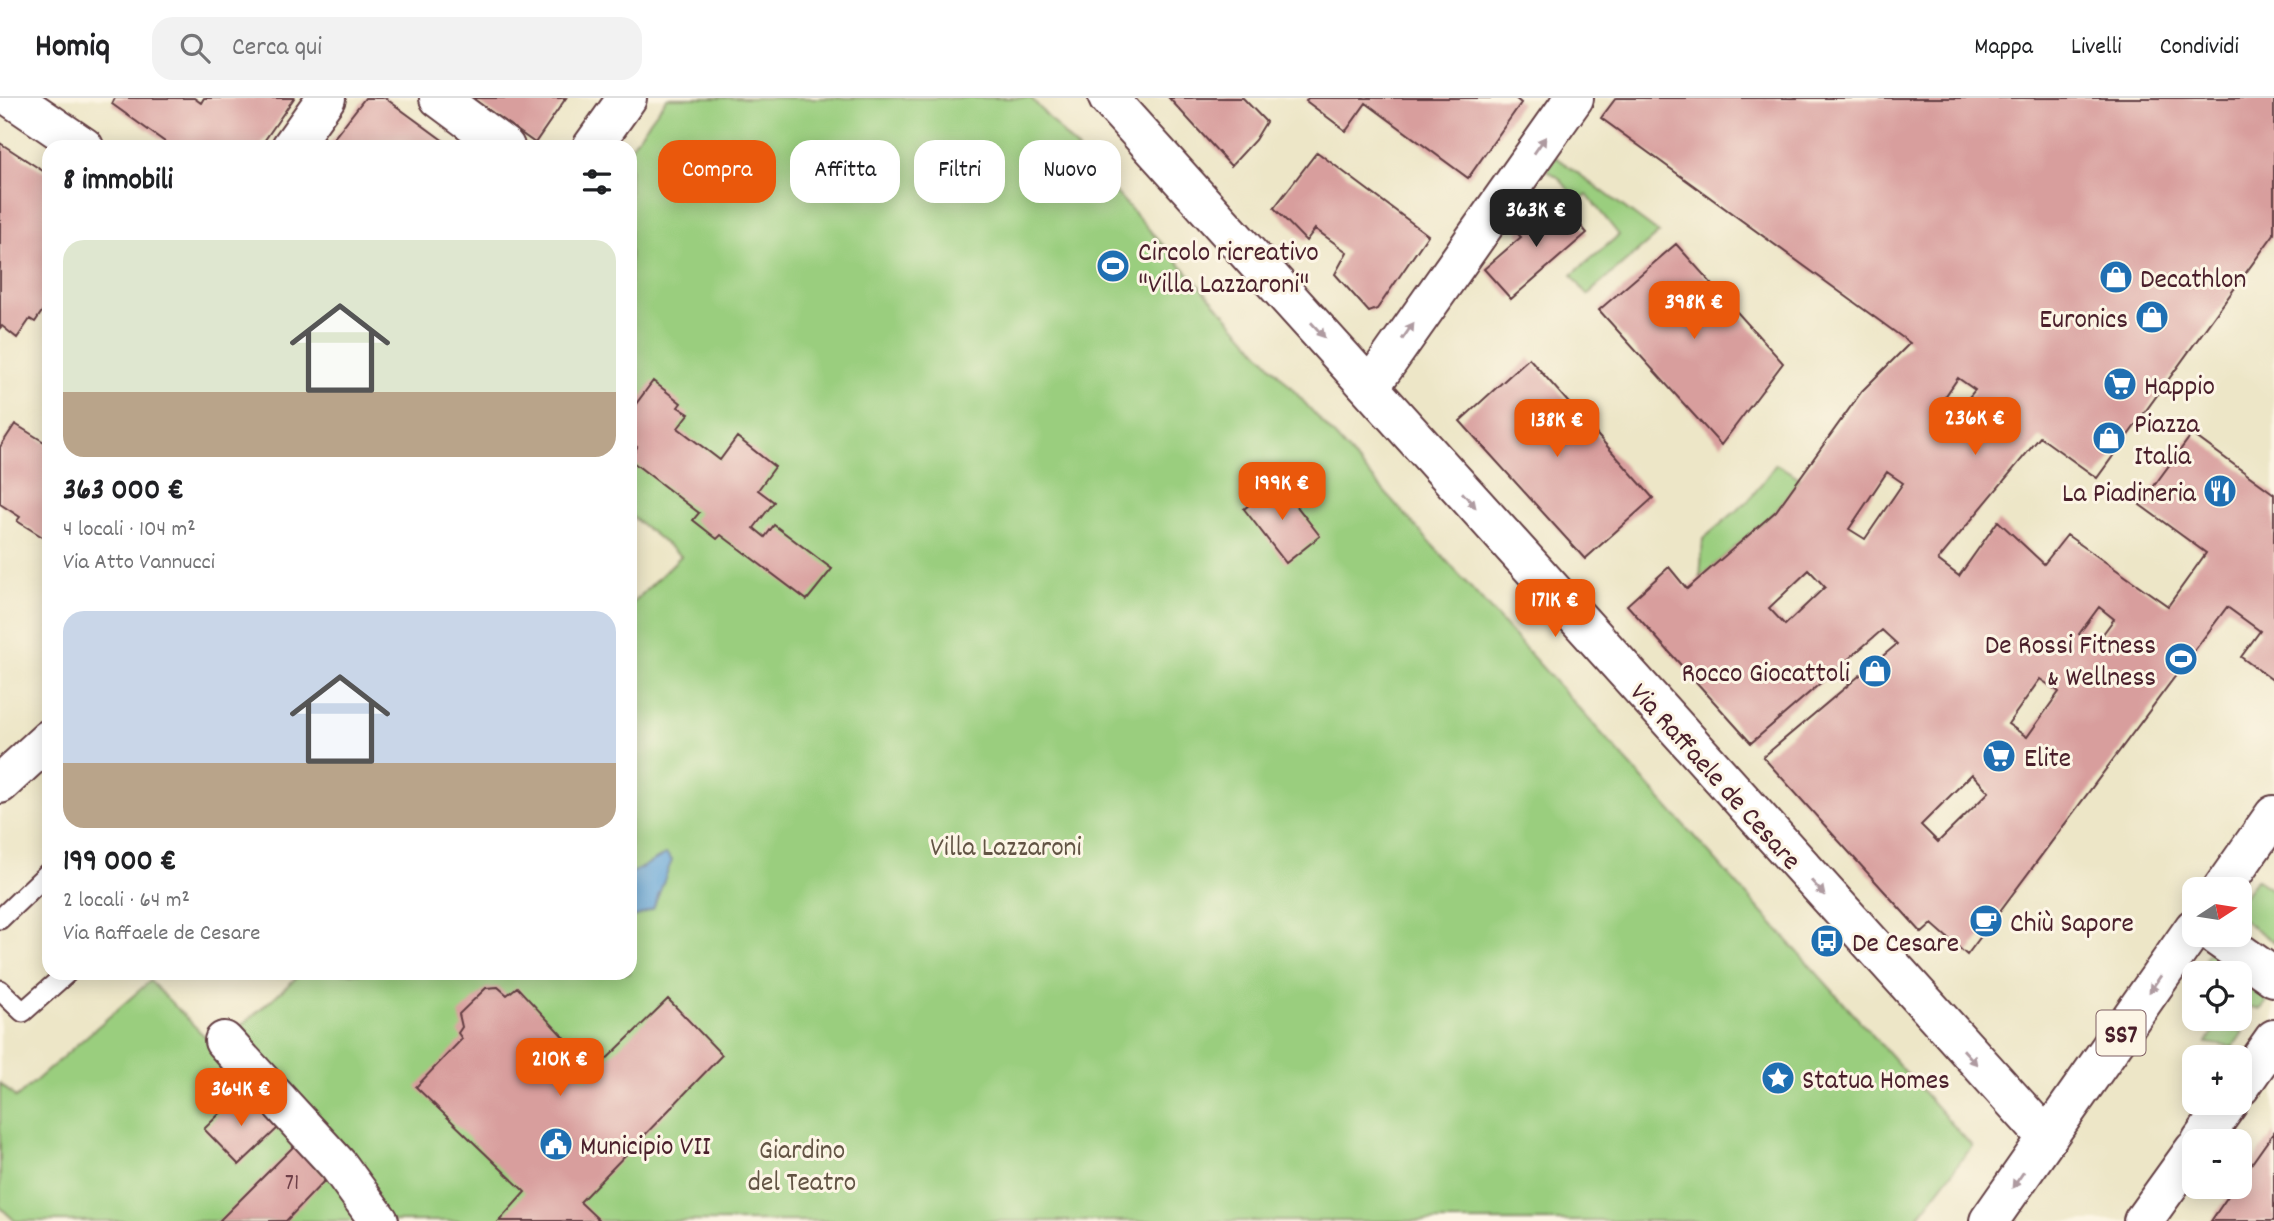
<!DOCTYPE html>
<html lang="it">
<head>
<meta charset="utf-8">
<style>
	body { margin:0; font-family:Dekko,sans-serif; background:#f2f2f2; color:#202124; height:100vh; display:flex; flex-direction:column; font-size:26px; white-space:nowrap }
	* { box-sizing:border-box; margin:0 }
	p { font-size:23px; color:#757577 }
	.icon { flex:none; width:38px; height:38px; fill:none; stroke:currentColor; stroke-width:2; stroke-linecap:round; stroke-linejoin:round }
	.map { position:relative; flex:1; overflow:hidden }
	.panel { position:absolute; left:42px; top:42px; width:595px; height:840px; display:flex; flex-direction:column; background:#fff; border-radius:21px; box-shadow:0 4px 18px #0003 }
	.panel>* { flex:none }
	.hud { position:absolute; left:658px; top:42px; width:665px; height:63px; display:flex; gap:14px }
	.needle { width:46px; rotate:78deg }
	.tools { position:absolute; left:2182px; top:779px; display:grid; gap:14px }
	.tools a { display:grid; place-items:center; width:70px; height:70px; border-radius:14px; background:#fff; box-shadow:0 4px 18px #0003; font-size:35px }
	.price { position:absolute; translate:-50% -60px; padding:0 16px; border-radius:14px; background:#ea580c; color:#fff; font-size:23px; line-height:46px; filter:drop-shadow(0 2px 4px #0008) }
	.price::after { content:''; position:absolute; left:50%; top:42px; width:21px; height:16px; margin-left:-10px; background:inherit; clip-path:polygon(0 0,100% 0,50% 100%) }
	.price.active { background:#222; color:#fff }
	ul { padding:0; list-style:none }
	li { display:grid; align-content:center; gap:14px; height:371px; padding:0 21px }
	li span { display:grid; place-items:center; height:217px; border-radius:21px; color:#555 }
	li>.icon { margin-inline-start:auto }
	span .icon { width:126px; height:126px; fill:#fffc; stroke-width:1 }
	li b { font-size:30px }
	h2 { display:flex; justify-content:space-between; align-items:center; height:84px; padding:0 21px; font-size:30px }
	.pill { padding:0 24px; border-radius:21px; background:#fff; box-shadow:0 4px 18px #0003; font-size:24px; line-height:63px }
	.pill.active { background:#ea580c; color:#fff }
	header { display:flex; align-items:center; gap:42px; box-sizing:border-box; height:98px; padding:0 35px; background:#fff; border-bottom:2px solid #e0e0e0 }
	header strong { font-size:33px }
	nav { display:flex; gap:38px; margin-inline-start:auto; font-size:24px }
	.search { width:490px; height:63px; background:#f2f2f2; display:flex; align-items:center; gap:18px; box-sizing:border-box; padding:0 24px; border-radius:21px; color:#757577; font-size:26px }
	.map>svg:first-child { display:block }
	.green { fill:#9ace7e; stroke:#727654; stroke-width:2 }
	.water { fill:#64a5d8; stroke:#576282; stroke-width:2 }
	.building { fill:#d89e9d; fill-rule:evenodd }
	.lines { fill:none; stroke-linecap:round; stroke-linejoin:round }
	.lane-casing { stroke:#623d42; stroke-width:23 }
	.street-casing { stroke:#623d42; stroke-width:42 }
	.primary-casing { stroke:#623d42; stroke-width:42 }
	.lane { stroke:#fff; stroke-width:19 }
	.street { stroke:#fff; stroke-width:38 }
	.primary { stroke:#fff; stroke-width:38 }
	.oneway { fill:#ae9aa0 }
	.labels { text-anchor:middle; stroke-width:6; stroke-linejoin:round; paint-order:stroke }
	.number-label { font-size:24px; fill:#6e3f48 }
	.shield { fill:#fcf5e5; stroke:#7f5f63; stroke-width:2 }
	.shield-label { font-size:26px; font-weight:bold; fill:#4a1f2b }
	.poi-label { font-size:28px; fill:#4a1f2b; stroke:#fcf5e5; text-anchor:start }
	.street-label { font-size:28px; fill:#4a1f2b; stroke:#fcf5e5 }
	.park-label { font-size:28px; fill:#625444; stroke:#fcf5e5 }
</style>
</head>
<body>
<header>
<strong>Homiq</strong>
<div class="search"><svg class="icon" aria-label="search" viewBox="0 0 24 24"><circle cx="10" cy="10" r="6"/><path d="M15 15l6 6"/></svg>Cerca qui</div>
<nav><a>Mappa</a><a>Livelli</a><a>Condividi</a></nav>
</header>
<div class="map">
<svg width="2274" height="1123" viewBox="0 0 2274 1123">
	<rect width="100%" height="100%" fill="#fcf5e5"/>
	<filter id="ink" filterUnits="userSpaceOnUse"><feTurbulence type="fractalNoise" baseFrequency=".0143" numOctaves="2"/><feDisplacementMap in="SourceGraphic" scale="14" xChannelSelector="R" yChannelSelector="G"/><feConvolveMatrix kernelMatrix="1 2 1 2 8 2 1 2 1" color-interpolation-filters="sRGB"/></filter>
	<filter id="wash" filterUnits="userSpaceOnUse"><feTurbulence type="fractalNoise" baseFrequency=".00686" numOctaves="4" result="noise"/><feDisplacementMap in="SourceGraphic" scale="28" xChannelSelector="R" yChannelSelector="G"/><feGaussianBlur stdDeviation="1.57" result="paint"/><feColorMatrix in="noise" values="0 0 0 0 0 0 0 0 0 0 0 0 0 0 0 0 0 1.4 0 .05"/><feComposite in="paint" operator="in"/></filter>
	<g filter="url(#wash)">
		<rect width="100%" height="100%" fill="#ede6c7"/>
		<path class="green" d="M667,0H1031L1972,1048L1915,1123H15L0,1109V985L16,1000L150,883L216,950L302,875H630V508L681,458L630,417V50Z
			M1556,59L1659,135L1587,197L1572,177L1619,137L1587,97L1578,103L1559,80L1547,72Z
			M1776,366L1800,380L1776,413L1700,480L1703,441L1749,402Z
			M2256,781L2274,793V844L2240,820V804Z
			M2209,854H2212L2269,896L2270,900L2261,911L2240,907V875H2210L2205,860Z
			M2216,930L2243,934L2233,949L2206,945Z"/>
		<path class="water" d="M666,756L672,762L653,811L635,819L630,817V776Z"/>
		<g id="blocks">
			<path class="building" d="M115,0H194L201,5L204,0H294L260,49H172L112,6Z
				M365,0H385L452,49H327Z
				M472,0H566L535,45Z
				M1169,0H1243L1266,24L1255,42L1231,68Z
				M1308,0H1515L1521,5L1468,80L1366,5L1346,33L1306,3Z
				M1616,0H2274V136L2097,380L2040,339L1938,462L1959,478L1998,423L2044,466L2067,437L2168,508L2206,455L2140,407L2192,336L2274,396V583L2241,559L2260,533L2227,509L1967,857L1932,826L1922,835L1763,659L1897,546L1882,532L1751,645L1627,507L1669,469L1687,491L1776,413L1862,293L1910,245L1601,20ZM1958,280L1975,292L1950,322L1936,312ZM1887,374L1903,385L1865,441L1849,431ZM1809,472L1825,489L1785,527L1769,510ZM2099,509L2114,521L2094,548L2079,536ZM2040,581L2059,594L2027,639L2008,626ZM1972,676L1989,694L1938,744L1921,727Z
				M0,45L49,77V203L35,224L30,221L17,240L2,228L0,230Z
				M1317,54L1428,137L1377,211L1369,214L1335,176L1347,154L1315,131L1306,143L1274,110Z
				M1557,100L1587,135L1511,201L1484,171L1521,139L1517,135Z
				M1676,146L1783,265L1721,347L1599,212Z
				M1529,260L1653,400L1585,461L1460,323Z
				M653,283L681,305L678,309L689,316L678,330L720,362L737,339L775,369L758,392L774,404L754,430L765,439L774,427L832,471L807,502L721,437L717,441L693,422L699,415L630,362L637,349L630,344V314Z
				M15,326L49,347V443L17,423L20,419L0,406V349Z
				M1278,384L1320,438L1286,465L1244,411Z
				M498,889L507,897L517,889L571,947L560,957L585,982L668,901L722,957L580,1104L600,1123H499L525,1094L416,989L462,941L458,935L462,929L459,916L486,890Z
				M243,993L278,1030L239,1067L204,1031Z
				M2274,1034V1123H2211L2235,1088H2240V1082Z
				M295,1047L327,1080L286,1123H219Z"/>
		</g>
	</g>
	<g filter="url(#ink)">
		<use href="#blocks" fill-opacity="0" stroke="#623d42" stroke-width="2"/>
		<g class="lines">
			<defs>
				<path id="lane" d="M0,821L49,774
					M0,892L23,914L67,875"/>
				<path id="street" d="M12,0L84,49
					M439,0L505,49
					M1108,0L2047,1040
					M291,49L326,0
					M592,49L627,0
					M1370,289L1574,0
					M0,686L49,641
					M2213,836L2274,879
					M224,943L339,1068L379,1123"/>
				<path id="primary" d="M2222,791L2274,717
					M2240,989L2274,941
					M2201,1043L2229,1004
					M1989,1123L2194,830
					M2143,1123L2194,1052"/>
			</defs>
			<use href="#lane" class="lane-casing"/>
			<use href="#street" class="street-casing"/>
			<use href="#primary" class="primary-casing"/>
			<use href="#lane" class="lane"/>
			<use href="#street" class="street"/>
			<use href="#primary" class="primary"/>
		</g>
		<defs><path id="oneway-solid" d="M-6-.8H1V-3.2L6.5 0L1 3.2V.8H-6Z" transform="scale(1.75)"/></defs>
		<g class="oneway">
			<use href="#oneway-solid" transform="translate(1540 47) rotate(-55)"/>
			<use href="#oneway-solid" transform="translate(1318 232) rotate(48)"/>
			<use href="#oneway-solid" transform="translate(1408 233) rotate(-55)"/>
			<use href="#oneway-solid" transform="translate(1469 402) rotate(48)"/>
			<use href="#oneway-solid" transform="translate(1818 790) rotate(48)"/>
			<use href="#oneway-solid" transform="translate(2155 886) rotate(125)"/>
			<use href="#oneway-solid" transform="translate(1970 959) rotate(48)"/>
			<use href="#oneway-solid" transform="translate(2018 1082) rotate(125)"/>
		</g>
	</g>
	<defs>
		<symbol id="stadium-disc" viewBox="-11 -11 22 22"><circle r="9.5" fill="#1f6fb2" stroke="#fcf5e5"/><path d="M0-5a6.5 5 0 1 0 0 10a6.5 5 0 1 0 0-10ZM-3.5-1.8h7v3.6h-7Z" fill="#fff"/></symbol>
		<symbol id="shop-disc" viewBox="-11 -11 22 22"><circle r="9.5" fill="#1f6fb2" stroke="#fcf5e5"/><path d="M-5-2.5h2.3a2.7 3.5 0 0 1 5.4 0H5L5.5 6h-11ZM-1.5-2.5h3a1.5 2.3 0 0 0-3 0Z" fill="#fff"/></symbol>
		<symbol id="supermarket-disc" viewBox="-11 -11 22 22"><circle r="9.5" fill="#1f6fb2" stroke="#fcf5e5"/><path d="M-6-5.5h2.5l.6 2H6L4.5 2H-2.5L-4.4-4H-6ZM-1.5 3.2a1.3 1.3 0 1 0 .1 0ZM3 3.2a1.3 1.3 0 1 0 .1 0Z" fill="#fff"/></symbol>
		<symbol id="restaurant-disc" viewBox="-11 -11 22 22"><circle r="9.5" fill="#1f6fb2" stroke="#fcf5e5"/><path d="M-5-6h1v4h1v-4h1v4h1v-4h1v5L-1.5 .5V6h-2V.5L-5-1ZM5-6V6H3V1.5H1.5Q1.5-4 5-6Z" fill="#fff"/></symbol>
		<symbol id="cafe-disc" viewBox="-11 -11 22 22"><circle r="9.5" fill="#1f6fb2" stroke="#fcf5e5"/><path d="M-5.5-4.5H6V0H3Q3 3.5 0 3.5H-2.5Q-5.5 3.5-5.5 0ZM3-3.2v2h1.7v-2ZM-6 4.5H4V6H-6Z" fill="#fff"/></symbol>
		<symbol id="bus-disc" viewBox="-11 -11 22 22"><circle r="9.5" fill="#1f6fb2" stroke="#fcf5e5"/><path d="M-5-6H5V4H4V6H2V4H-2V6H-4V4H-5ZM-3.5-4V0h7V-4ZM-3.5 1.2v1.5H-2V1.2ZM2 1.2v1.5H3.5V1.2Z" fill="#fff"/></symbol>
		<symbol id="sight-disc" viewBox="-11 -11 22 22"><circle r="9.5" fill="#1f6fb2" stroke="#fcf5e5"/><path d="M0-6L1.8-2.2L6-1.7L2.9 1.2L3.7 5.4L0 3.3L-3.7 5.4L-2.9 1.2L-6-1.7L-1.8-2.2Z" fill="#fff"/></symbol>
		<symbol id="civic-disc" viewBox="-11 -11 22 22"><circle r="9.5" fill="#1f6fb2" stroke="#fcf5e5"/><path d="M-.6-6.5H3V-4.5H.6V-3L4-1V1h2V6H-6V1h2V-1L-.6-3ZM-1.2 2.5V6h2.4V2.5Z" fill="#fff"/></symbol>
	</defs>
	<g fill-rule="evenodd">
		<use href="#stadium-disc" x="1094" y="149" width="38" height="38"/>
		<use href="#shop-disc" x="2097" y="160" width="38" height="38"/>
		<use href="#shop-disc" x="2133" y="200" width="38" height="38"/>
		<use href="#supermarket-disc" x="2101" y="267" width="38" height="38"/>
		<use href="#shop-disc" x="2090" y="321" width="38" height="38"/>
		<use href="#restaurant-disc" x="2201" y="374" width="38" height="38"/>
		<use href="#stadium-disc" x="2162" y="542" width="38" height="38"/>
		<use href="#shop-disc" x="1856" y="554" width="38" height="38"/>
		<use href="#supermarket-disc" x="1980" y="639" width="38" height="38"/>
		<use href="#cafe-disc" x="1967" y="804" width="38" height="38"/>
		<use href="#bus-disc" x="1808" y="824" width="38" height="38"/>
		<use href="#sight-disc" x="1759" y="961" width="38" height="38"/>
		<use href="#civic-disc" x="537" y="1027" width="38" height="38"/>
	</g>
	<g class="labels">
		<g class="number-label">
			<text x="292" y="1091">71</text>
		</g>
		<rect class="shield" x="2096.5" y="912.5" width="49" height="45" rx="5"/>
		<g class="shield-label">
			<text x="2121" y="944">SS7</text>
		</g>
		<g class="poi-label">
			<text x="1138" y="162">Circolo ricreativo<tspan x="1138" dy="32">"Villa Lazzaroni"</tspan></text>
			<text x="2140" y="189">Decathlon</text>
			<text x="2128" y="229" text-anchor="end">Euronics</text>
			<text x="2144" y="296">Happio</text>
			<text x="2134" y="334">Piazza<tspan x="2134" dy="32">Italia</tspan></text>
			<text x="2196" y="403" text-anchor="end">La Piadineria</text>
			<text x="2156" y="555" text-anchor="end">De Rossi Fitness<tspan x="2156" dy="32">&amp; Wellness</tspan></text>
			<text x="1850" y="583" text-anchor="end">Rocco Giocattoli</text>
			<text x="2024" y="668">Elite</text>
			<text x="2010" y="833">Chiù Sapore</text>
			<text x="1852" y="853">De Cesare</text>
			<text x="1802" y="990">Statua Homes</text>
			<text x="580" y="1056">Municipio VII</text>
		</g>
		<g class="street-label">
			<text transform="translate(1717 677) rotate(48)" y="10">Via Raffaele de Cesare</text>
		</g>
		<g class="park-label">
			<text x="1006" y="757">Villa Lazzaroni</text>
			<text x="802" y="1060">Giardino<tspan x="802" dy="32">del Teatro</tspan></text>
		</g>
	</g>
</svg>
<div class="tools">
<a><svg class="needle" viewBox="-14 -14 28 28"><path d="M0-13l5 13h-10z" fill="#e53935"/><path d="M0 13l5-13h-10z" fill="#757577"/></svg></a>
<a><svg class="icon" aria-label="locate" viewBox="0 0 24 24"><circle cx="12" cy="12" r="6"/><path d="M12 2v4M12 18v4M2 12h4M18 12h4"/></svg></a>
<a>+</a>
<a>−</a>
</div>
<b class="price active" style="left:1536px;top:151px">363K €</b>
<b class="price" style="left:1694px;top:243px">398K €</b>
<b class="price" style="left:1975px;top:359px">236K €</b>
<b class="price" style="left:1557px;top:361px">138K €</b>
<b class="price" style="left:1282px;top:424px">199K €</b>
<b class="price" style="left:1555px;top:541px">171K €</b>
<b class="price" style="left:560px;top:1000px">210K €</b>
<b class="price" style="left:241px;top:1030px">364K €</b>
<div class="hud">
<a class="pill active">Compra</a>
<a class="pill">Affitta</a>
<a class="pill">Filtri</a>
<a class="pill">Nuovo</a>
</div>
<section class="panel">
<h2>8 immobili<svg class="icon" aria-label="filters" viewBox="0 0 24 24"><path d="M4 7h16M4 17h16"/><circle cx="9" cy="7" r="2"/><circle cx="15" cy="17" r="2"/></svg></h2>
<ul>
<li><span style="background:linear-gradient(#dfe7d0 70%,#b9a48a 0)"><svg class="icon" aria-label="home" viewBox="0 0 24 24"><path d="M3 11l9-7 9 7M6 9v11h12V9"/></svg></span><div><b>363 000 €</b><p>4 locali · 104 m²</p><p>Via Atto Vannucci</p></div></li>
<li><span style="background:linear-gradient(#c9d6e8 70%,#b9a48a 0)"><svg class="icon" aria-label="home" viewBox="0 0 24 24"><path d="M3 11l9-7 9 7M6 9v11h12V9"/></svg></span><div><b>199 000 €</b><p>2 locali · 64 m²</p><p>Via Raffaele de Cesare</p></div></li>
</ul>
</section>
</div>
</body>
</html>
